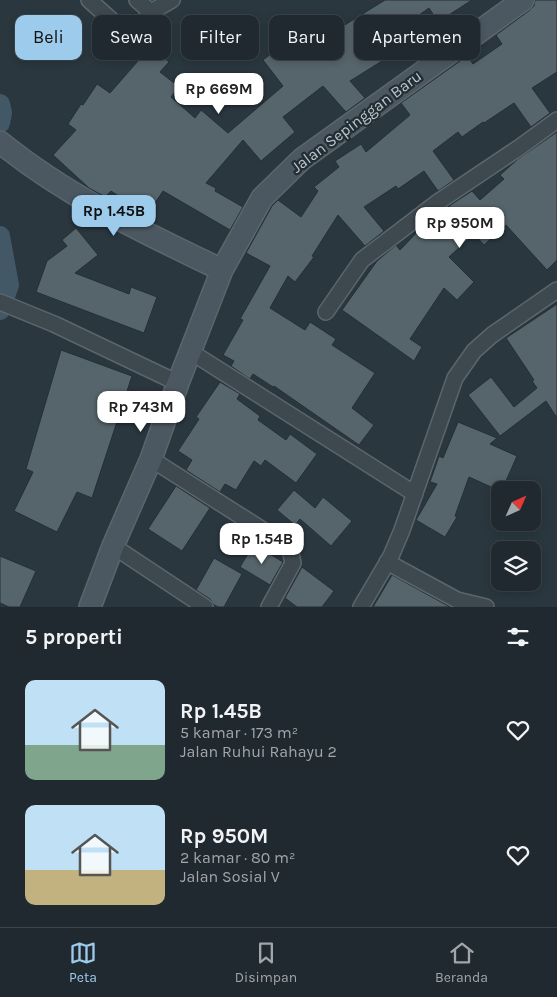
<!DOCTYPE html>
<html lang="id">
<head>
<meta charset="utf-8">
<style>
	body { margin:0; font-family:Karla,sans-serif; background:#2d353b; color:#f1f3f6; height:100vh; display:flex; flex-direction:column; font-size:19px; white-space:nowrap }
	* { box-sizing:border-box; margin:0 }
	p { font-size:16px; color:#a2a6aa }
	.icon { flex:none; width:28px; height:28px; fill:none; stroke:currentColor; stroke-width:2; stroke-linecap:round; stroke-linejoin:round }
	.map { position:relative; height:607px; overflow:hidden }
	.details { display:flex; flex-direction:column; background:#20292f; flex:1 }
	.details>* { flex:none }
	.guide { position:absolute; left:15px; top:15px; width:528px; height:45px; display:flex; gap:10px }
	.needle { width:32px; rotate:45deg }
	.controls { position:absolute; left:491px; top:481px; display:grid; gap:10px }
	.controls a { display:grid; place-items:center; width:50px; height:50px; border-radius:10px; background:#20292f; box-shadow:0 2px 8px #0003,0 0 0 1px #3d454b; font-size:25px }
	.price { position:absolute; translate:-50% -42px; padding:0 11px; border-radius:10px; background:#fff; color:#222; font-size:16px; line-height:32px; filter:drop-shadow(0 1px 2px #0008) }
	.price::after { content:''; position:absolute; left:50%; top:30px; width:15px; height:11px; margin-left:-8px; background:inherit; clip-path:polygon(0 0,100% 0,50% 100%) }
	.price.selected { background:#9dcbec; color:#111 }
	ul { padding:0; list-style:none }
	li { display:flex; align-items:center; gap:15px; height:125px; padding:0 25px }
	li span { display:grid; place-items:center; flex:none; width:140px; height:100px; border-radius:10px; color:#555 }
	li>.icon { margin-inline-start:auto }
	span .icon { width:60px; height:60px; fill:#fffc; stroke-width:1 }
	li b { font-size:21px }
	h2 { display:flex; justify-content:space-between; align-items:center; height:60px; padding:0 25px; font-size:21px }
	.pill { padding:0 18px; border-radius:10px; background:#20292f; box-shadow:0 2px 8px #0003,0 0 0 1px #3d454b; font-size:18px; line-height:45px }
	.pill.selected { background:#9dcbec; color:#111 }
	.dock { display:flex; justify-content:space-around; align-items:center; height:70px; border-top:1px solid #3d454b; background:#20292f; font-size:14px; color:#a2a6aa }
	.dock a { display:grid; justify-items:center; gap:2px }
	.dock .selected { color:#9dcbec }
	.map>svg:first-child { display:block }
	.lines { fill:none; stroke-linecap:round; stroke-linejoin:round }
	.canal { stroke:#425866; stroke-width:20 }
	.building { fill:#56646b; stroke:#242f36 }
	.street-casing { stroke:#5b666c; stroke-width:18 }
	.secondary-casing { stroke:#5b666c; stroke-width:24 }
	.street { stroke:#3e484f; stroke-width:15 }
	.secondary { stroke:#4c5861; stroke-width:21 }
	.labels { text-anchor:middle; stroke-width:4.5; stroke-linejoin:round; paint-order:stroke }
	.street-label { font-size:16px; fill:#bac3c9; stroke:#222d34 }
</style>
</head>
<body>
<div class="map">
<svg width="557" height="607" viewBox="0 0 557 607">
	<rect width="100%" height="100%" fill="#2a373f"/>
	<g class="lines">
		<path class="canal" d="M0,104L2,113L0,123
			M0,236L9,285L0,310"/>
	</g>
	<path class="building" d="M385,0H472L438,22L429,8L381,42L390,56L350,81L365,98L346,112L323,86L283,117L295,132L261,161L243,140L206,183L216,188L215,191L243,207L230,230L163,191L147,215L111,191L105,197L89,188L53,155L76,130L68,124L81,104L83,105L97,84L110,93L151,46L169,62L160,72L179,87L171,97L195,118L201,110L228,133L283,86L263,60L285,43L288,47L330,22L335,31Z
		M535,0H557V72L532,88L550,113L531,127L514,103L484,123L483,122L462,137L458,132L433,151L454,180L438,191L424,171L398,189L396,186L364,207L384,231L365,246L338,215L312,256L314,257L295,282L288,276L270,308L305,330L310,322L336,339L332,345L375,373L352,408L374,425L359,445L274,386L273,387L253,374L250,379L231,366L234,361L223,355L243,320L240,319L270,266L246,253L272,206L278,200L301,217L318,191L314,187L339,167L335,161L361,144L366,152L410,115L401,103L467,56L473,64L502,44L496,35L530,10L534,6Z
		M557,132V260L547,270L506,225L484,245L474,234L449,257L474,282L457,300L444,288L410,339L422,347L414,361L342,310L377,261L396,245L400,250L419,230L428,238L455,213L449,206L472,191L480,200L504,179L500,175L518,159Z
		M76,228L98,255L75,273L129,294L131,287L157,297L144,333L36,292L47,261L67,246L62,240Z
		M557,304V418L546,401L500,436L468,395L491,377L514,407L537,388L532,381L534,380L506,338Z
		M61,350L132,376L92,498L77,492L57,532L14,511L33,472L26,469Z
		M220,382L240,394L237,399L260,416L258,420L286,440L290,434L317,454L296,483L265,460L261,466L254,461L236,490L225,484L220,492L186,470L192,460L178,451L199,419L196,417Z
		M458,422L497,438L490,444L517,456L502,490L500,491L469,477L455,516L457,517L445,537L416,520L437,484L430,482L439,456L443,458Z
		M176,486L210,508L182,551L148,529Z
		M294,490L315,508L323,497L352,521L331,546L300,519L295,525L277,510Z
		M254,544L283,562L270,585L240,567Z
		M0,556L36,571L20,607H9L0,603Z
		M214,558L242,574L224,607H218L214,605L210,599L196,590Z
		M302,567L334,591L322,607H297L285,598Z
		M392,575L450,607H373Z"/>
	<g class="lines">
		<defs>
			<path id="street" d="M89,0L117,25L138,28L151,12
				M137,0L151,12L172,0
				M0,302L54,324L178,383
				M326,312L362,260L438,202L520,147L557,120
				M191,352L415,494
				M151,459L280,541L290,549L293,563L269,607
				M113,546L205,607
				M387,562L457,600L486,607
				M361,607L391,556L402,530L455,378L474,351L492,335L557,290"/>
			<path id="secondary" d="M0,142C66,196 145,233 222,270
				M90,607L113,546L151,459L178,383L222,270L262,198L302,159L523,0"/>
		</defs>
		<use href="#street" class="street-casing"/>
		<use href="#secondary" class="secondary-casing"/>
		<use href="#street" class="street"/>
		<use href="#secondary" class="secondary"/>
	</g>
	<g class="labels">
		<g class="street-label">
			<text transform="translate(356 121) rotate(-37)" y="6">Jalan Sepinggan Baru</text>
		</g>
	</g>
</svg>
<div class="controls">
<a><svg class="needle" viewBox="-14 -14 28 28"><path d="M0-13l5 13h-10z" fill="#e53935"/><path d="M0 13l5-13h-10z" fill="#a2a6aa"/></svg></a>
<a><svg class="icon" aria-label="layers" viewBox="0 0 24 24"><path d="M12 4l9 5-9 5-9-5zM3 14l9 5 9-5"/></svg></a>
</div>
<b class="price" style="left:219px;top:115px">Rp 669M</b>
<b class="price selected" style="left:114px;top:237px">Rp 1.45B</b>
<b class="price" style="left:460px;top:249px">Rp 950M</b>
<b class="price" style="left:141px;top:433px">Rp 743M</b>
<b class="price" style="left:262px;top:565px">Rp 1.54B</b>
<div class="guide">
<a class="pill selected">Beli</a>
<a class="pill">Sewa</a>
<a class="pill">Filter</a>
<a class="pill">Baru</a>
<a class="pill">Apartemen</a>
</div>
</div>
<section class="details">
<h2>5 properti<svg class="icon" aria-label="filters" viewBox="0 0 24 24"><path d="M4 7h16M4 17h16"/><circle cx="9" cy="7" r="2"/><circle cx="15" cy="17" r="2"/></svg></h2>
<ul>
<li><span style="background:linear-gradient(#bfe0f5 65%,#7fa58c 0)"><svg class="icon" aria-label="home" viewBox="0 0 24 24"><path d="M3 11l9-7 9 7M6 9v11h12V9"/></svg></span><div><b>Rp 1.45B</b><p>5 kamar · 173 m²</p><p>Jalan Ruhui Rahayu 2</p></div><svg class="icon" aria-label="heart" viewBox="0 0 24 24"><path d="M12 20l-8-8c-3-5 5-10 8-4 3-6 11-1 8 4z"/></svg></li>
<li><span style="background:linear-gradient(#bfe0f5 65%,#c2b280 0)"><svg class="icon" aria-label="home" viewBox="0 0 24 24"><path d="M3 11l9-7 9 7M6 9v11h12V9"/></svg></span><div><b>Rp 950M</b><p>2 kamar · 80 m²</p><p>Jalan Sosial V</p></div><svg class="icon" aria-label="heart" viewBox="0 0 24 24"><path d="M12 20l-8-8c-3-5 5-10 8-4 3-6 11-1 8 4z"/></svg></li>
</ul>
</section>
<nav class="dock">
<a class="selected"><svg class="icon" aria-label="map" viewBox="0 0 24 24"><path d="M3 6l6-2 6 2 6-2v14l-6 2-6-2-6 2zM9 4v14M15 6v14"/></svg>Peta</a>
<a><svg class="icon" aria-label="saved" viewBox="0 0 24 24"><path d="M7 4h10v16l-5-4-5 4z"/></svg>Disimpan</a>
<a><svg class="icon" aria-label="home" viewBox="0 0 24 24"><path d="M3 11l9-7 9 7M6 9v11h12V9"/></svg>Beranda</a>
</nav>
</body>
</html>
